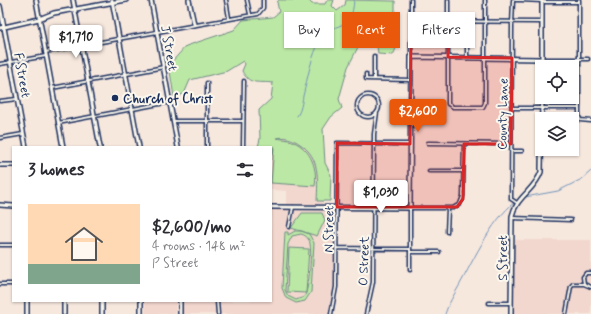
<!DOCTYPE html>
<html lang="en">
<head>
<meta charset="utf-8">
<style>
	body { margin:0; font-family:Mynerve,sans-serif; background:#f7f7f7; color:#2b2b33; height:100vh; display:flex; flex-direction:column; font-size:15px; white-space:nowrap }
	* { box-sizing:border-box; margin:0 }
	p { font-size:13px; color:#7c7c81 }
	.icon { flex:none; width:22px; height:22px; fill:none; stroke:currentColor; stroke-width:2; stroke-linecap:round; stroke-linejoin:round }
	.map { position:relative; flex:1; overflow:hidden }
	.sheet { position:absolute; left:12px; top:146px; width:260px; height:156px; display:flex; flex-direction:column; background:#fff; border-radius:0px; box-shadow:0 1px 3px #0004 }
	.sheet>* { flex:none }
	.hud { position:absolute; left:284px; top:12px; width:247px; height:36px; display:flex; gap:8px }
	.fabs { position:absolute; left:535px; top:60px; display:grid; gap:8px }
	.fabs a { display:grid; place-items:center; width:44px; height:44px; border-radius:0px; background:#fff; box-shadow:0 1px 3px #0004; font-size:20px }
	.price { position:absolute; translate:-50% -34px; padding:0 9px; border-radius:4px; background:#fff; color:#222; font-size:13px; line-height:26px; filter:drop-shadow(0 1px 2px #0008) }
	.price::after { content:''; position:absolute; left:50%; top:24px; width:12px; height:9px; margin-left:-6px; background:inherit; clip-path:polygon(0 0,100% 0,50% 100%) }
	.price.active { background:#ea580c; color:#fff }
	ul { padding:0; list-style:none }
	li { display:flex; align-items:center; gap:12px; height:100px; padding:0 16px }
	li span { display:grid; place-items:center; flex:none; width:112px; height:80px; border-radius:0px; color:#555 }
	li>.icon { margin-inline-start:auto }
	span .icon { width:48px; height:48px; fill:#fffc; stroke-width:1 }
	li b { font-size:17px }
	h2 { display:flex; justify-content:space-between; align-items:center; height:48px; padding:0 16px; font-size:17px }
	.chip { padding:0 14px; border-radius:0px; background:#fff; box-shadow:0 1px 3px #0004; font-size:14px; line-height:36px }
	.chip.active { background:#ea580c; color:#fff }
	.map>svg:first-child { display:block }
	.built { fill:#f2d7ce }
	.green { fill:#bce8a5; stroke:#6c8c82; fill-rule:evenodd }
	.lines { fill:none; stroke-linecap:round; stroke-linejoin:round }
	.stream { stroke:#7194ba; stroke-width:1 }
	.street-casing { stroke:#1b2f5e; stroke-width:5 }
	.secondary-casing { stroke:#1b2f5e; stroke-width:6 }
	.street { stroke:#fbf7ec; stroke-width:2 }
	.secondary { stroke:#fbf7ec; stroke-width:3 }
	.marked { fill:#d62828; fill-opacity:0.2; stroke:#d62828; stroke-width:3; stroke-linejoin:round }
	.poi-dot { fill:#1b2f5e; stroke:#fbf7ec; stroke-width:1.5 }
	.labels { text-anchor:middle; stroke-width:4; stroke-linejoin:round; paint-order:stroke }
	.street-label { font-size:13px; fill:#1b2f5e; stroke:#fbf7ec }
	.poi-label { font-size:13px; font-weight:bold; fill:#1b2f5e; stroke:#fbf7ec; text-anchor:start }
</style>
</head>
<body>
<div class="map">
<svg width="591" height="314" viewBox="0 0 591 314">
	<rect width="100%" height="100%" fill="#f7e8de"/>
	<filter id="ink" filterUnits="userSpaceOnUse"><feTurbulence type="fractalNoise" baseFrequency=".025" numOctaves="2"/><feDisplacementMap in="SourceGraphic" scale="8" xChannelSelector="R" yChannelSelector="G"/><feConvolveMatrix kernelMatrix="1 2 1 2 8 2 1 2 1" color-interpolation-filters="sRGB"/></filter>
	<g filter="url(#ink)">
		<path class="built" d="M264,131H323V207H337L336,287L331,314H180V301H271V207H286V191L271,190V147Z
			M512,240H591V314H511Z
			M145,301H176V314H145Z"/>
		<path class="green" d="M279,0H308L312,4H325L327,0H334L332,6L337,11L345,5L346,0L395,1V10L391,23C397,33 399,45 393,55L378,54L377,46L369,44L358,47L348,67L339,99L342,108L331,117L323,129L325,163L331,175L330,201H317C318,179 320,157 300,144C293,139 285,136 277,138C280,139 285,139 289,140C309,146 318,166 315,186L271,183L274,146L271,155V147H258L260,139L259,110L271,99L273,83C258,81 250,86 242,71L245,64L243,61L227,71L190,80L184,94L174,97L169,65L186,46L234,30L243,20L273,17L279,12L277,2Z
			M302,213H322L325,220L317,236L291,228Z
			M295,231H302L309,234L314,243L311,292L305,301L296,303L286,298L282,288L285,232H288V235ZM301,234C305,235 307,237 309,240C313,247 309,291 304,297L296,300L288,296L285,290L288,244L292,236Z
			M289,248L309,249L306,293L287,292Z"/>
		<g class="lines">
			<path class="stream" d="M297,116C301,111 302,102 303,96C308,77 311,56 321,39C333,19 352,35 354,0
				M525,197L558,191L582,179L591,171
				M445,314C448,304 454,295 459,286C473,261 495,212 520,199"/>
			<defs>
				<path id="street" d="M226,0L229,18
					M247,0L250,14
					M411,0V57
					M448,0V104L453,107H483L485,103V0
					M521,0L542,1
					M579,0V116L580,120L591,121
					M542,2H579
					M411,21L542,22
					M45,52L258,14L263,8V0
					M467,58V21
					M542,59H588
					M0,64L46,56
					M366,74V79L411,80
					M374,79V56
					M52,88L164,67
					M357 106a11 11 0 1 1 22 0a11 11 0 1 1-22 0Z
					M0,101L17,99
					M512,108H578
					M173,121H243
					M58,123L170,102
					M0,138L23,134
					M428,143L511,144
					M207,147V83
					M243,147L244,81
					M511,151H522
					M429,171H463
					M517,203L511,199L512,25L513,0H521
					M512,218L571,220
					M289,227L293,207
					M447,232L448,209
					M0,245H13
					M336,248L409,249
					M410,252H439
					M410,270V208H453L460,204L463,196L464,144
					M0,284H13
					M584,284L583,277L586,273H591
					M217,301L218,314
					M489,303H511
					M331,314L336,287L337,143L410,144
					M366,314L373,282L374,134L377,112
					M566,314L571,286L573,284H584L591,287"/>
				<path id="secondary" d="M36,0L63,147
					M73,0L100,147
					M112,0L139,147
					M151,0L178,147
					M189,0L194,24
					M0,6L26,147
					M0,28L39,19L54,13L126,0
					M542,67V0
					M0,165H13
					M0,205L13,206
					M271,207L410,208L411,57L542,59
					M141,301V314
					M180,301V314
					M27,314V301
					M64,314V301
					M102,314V301
					M511,314L512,216C516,197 535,190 541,172L542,97"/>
			</defs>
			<use href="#street" class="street-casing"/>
			<use href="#secondary" class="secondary-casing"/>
			<use href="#street" class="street"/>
			<use href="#secondary" class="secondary"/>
		</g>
	</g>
	<path class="marked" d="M411,21H449L448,57L512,58L511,144H464L463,199L457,207H337V143L410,144Z"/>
	<circle class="poi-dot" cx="115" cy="98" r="4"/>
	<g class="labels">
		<g class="street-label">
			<text transform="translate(170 48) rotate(80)" y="5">J Street</text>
			<text transform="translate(23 75) rotate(80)" y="5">F Street</text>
			<text transform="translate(502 114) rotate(-89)" y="5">County Lane</text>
			<text transform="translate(328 229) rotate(-89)" y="5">N Street</text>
			<text transform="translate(502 258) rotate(-90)" y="5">S Street</text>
			<text transform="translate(363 261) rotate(-88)" y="5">O Street</text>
		</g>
		<g class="poi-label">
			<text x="123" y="103">Church of Christ</text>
		</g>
	</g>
</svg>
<div class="fabs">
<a><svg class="icon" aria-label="locate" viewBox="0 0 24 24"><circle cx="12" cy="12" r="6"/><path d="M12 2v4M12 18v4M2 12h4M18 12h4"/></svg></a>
<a><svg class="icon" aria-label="layers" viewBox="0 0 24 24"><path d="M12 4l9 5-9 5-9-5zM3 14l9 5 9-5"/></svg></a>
</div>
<b class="price" style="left:76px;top:59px">$1,710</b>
<b class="price active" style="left:418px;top:133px">$2,600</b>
<b class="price" style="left:381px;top:214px">$1,030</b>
<div class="hud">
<a class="chip">Buy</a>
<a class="chip active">Rent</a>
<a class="chip">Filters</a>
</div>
<section class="sheet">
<h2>3 homes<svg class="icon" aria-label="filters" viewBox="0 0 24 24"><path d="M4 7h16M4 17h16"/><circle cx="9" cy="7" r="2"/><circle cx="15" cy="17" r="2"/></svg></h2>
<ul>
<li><span style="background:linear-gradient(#ffd9b3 75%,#7fa58c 0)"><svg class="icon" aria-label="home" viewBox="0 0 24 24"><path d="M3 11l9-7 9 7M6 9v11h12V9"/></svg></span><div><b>$2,600/mo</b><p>4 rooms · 148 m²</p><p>P Street</p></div></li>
</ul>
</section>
</div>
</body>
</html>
